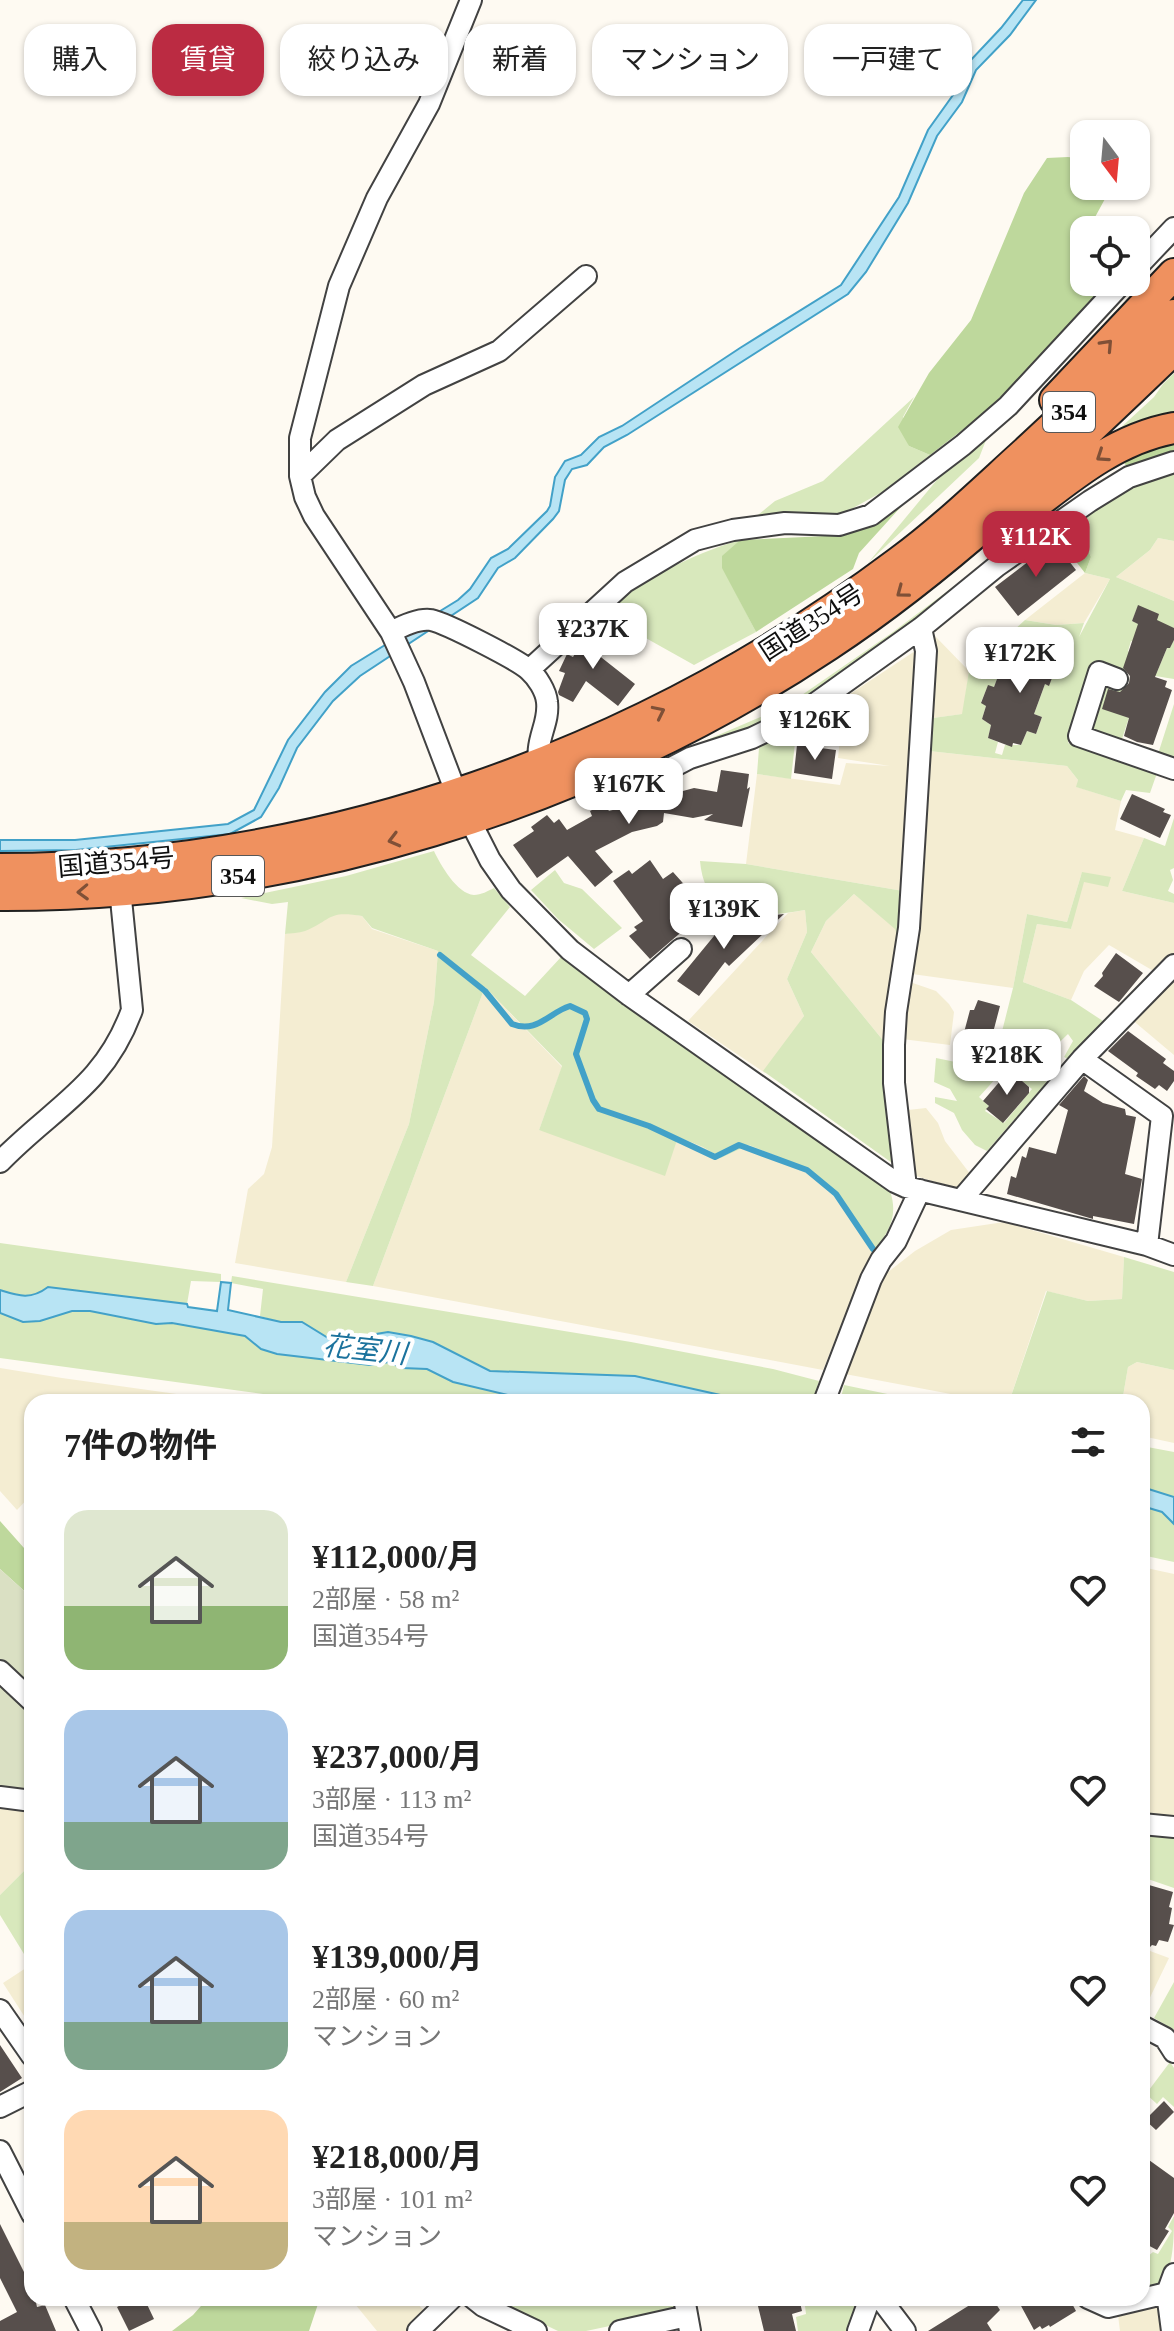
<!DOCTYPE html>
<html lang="ja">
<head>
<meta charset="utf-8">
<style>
	body { margin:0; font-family:"Times New Roman","Noto Sans JP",serif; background:#f6f6f6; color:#222; height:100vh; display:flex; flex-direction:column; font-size:30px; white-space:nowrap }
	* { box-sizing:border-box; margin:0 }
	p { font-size:26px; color:#767676 }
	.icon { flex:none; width:44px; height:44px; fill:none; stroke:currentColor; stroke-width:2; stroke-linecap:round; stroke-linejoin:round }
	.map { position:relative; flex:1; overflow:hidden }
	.details { position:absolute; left:24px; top:1394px; width:1126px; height:912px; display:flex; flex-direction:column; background:#fff; border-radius:24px; box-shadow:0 2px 6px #0004 }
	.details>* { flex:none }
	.hud { position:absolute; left:24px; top:24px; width:1126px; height:72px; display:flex; gap:16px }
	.needle { width:52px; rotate:164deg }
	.buttons { position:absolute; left:1070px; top:120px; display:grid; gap:16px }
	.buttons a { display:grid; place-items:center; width:80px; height:80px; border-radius:16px; background:#fff; box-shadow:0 2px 6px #0004; font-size:40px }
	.price { position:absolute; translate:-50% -68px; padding:0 18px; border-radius:16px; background:#fff; color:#222; font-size:26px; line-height:52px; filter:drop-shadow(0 2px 4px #0008) }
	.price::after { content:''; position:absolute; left:50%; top:48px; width:24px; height:18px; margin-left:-12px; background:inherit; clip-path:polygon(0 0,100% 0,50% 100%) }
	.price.selected { background:#bb2b42; color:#fff }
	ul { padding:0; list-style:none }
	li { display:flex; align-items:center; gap:24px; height:200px; padding:0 40px }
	li span { display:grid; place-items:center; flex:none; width:224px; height:160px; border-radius:24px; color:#555 }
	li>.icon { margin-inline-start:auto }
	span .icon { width:96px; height:96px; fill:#fffc; stroke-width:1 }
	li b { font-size:34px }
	h2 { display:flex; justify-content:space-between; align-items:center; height:96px; padding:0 40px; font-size:34px }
	.tag { padding:0 28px; border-radius:24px; background:#fff; box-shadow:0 2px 6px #0004; font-size:28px; line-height:72px }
	.tag.selected { background:#bb2b42; color:#fff }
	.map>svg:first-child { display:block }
	.farmland { fill:#f4edd2 }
	.green { fill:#d8e8bc; fill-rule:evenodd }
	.forest { fill:#bed89c }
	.cemetery { fill:#dae0c3 }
	.water { fill:#b8e4f4; stroke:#42a1c8; stroke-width:2 }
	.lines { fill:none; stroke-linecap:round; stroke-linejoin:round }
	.stream { stroke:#42a1c8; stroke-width:6 }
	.building { fill:#574f4c }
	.minor-casing { stroke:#424242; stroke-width:24 }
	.highway-casing { stroke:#202020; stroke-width:34 }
	.minor { stroke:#fff; stroke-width:20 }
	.highway { stroke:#ef915f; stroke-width:30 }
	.oneway { stroke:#7f5037 }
	.labels { text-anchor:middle; stroke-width:8; stroke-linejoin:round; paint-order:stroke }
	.shield { fill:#fff; stroke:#575757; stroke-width:2 }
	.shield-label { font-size:24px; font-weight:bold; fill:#0f0f0f }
	.street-label { font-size:26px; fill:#0f0f0f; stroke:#fff }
	.water-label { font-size:28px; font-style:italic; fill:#1c739d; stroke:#fff }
</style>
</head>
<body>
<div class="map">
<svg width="1174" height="2331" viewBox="0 0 1174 2331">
	<rect width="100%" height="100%" fill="#fefaf2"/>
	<path class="farmland" d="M1158,538L1174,541V601L1116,577L1150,550Z
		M1085,573L1110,579L1084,623L1056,625L1025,620Z
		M935,636L969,671L963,714L933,718Z
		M915,651L918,668L903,891L746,864L757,774L840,785L846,763L890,766L838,758L844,698Z
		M929,751L1067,766L1078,780L1077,787L1121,801L1115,830L1144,838L1122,891L1174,903V956L1157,973L1109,945L1084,971L1071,1000L1023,982L1037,924L1071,929L1082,872L1067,922L1027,914L1013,988L912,974Z
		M854,894L896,929L900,943L886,1044L811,952L826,921Z
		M805,910L807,932L787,979L804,1016L765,1073L688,1021L788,913Z
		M345,913L362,916L372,929L438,951L434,1002L409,1124L346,1282L235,1263L248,1189L264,1174L272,1147L285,934L305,930L330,915Z
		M1174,977V1055L1130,1018Z
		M910,982L936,991L949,1004L954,1012L950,1045L902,1039Z
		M485,987L562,1067L539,1130L673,1148L678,1137L703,1147L721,1158L749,1145L808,1168L843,1202L872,1253L864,1267L823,1370L373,1286Z
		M926,1108L938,1123L945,1141L971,1175L966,1185L957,1189L910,1174L908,1110Z
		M1004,1222L1124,1257L1122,1299L1088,1301L1046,1291L1009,1402H993L845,1374L883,1276L915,1251L951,1230Z
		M1137,1362L1174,1370V1443L1142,1436V1402H1122L1128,1367Z
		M0,1368L62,1378L234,1402H32V1494L17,1510L0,1491Z
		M1142,1567L1174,1574V1817L1142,1813Z
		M0,1803L32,1810V1863L0,1895Z
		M1142,1948L1169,1958L1142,2014Z
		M29,1966L32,1971V2019L28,2022L3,1983Z
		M359,2298H411L427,2313L407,2331H377L355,2304Z
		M1164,2304L1168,2331H1120L1118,2315Z"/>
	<path class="green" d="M1174,373V421L1105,442L1154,397L1163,384Z
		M914,397L903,417L909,446L930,455L884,491L844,513L753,519L775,501L823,481Z
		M988,435L979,458L868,563L941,475Z
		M1174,473V541L1158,538L1150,550L1116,577L1174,601V628L1155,624L1158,614L1138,606L1132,621L1144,626L1138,643L1131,641L1128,651L1143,666L1157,672L1167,648H1170L1174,640V679L1124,671L1094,661L1068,743L1157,773L1150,793L1126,790L1121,801L1076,787L1078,780L1067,766L929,751L933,718L962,714L969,671L1025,620L1056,625L1084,623L1079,637L1110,579L1085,573L1091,557L1075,522L1106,497ZM1035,637L1063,649L1049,685L1045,684L1034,714L1042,717L1036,734L1027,731L1021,745H1005L1002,755L995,753L998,742L988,738L991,725L982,719L986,706L981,702L988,686L994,687L1003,664L1022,671Z
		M1058,508L1060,511L1032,529L861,663L770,721L648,771L641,768L786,706L893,632Z
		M740,540L723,556V568L756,632L694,665L635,632V621L627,623L603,612C645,579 689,555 740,540Z
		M1103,681L1137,693L1121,742L1089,732Z
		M844,698L839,746L795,743L791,779L757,774L759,748Z
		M1174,704V759L1158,754Z
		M1174,818V868L1170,870L1173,880L1168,891L1174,894V903L1122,891L1144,838L1165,846Z
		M434,851C440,864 457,894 474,895C481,895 488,891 494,888L510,907L471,955L525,996L562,956L890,1191C899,1217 888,1234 872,1253L844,1202L808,1169L749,1145L721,1158L703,1147L678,1137L665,1176L539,1130L562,1066L485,987L373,1286L346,1282L409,1124L434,1002L438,951L372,928L362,916C327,910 332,920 305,931C299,933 291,933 285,934L288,902L272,904L241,898L346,876Z
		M700,861L746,864L903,891L900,943L895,929L854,894L826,921L811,952L886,1044L895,1165L763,1071L804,1016L787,979L807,932L805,910C758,919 705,921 700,861Z
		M555,870L564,883L582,889L622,928L594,949L558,919L531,890Z
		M1082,872L1111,877L1108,887L1084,882L1071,929L1037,924L1023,982L1071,1000L1103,1021L1070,1060L1064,1057L1073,1041L1068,1034L1043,1058L996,1055L1013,988L1027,914L1067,922Z
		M936,1058L975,1066L1040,1072L1047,1082L987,1151L975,1145L962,1130L954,1113L935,1103V1097L957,1101L950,1089L934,1082ZM1007,1073L1011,1075L1013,1074L1032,1089L1004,1123L985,1111L989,1106L979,1097L998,1076L1002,1079Z
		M0,1243L221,1274V1282L191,1281L187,1304L48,1287C31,1300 20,1296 0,1290Z
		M1124,1257L1174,1272V1370L1137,1362L1128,1367L1122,1402H1009L1047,1291L1088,1301L1122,1299Z
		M232,1276L631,1342L773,1369L819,1381L812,1402H752L635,1376L490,1371L433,1342L411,1336L388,1332L333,1341L302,1322H281L260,1316L263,1289L231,1283Z
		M72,1311H90L156,1324L172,1323L234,1333L245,1336L261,1349L277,1354L370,1365L389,1362L402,1368L427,1369L453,1382L512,1396L582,1402H321L0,1358V1313C30,1324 42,1320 72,1311Z
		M844,1385L926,1402H840Z
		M1142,1446L1174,1452V1497L1142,1487Z
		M1142,1506L1162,1512L1174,1524V1562L1142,1555Z
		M1142,1834L1174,1838V1888L1142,1877Z
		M32,1863V1967L0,1915V1895Z
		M1174,1982V2030L1154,2018Z
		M1170,2062L1174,2068V2107L1163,2097L1157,2104L1146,2094Z
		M1174,2216C1174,2235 1174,2270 1160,2285C1156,2290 1148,2290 1142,2291V2261L1153,2252L1158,2254L1172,2231L1168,2227Z
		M489,2298H679L681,2311L586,2331H558Z
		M804,2298H864L852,2331H798L796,2317L806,2314Z"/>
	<path class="forest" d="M1068,157L1084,159V186H1112L1094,219L1093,230H1084V282H1104L1105,286L1048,350L983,414L930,455L909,446L898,427L929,373L971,320L1024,193L1047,158Z
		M1174,441V453L1128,468L1121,459Z
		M918,488L859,553L853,569L756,632L722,568V556L740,540L826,536L872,523Z
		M1075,522L1091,557L1085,573L1055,535Z
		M0,1521L32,1557V1598L0,1569Z
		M208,2298H320L309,2331H172L193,2315Z"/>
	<path class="cemetery" d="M0,1569L32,1598V1794L0,1787Z"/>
	<path class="water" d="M1023,0H1036L1010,35L976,70L962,102L937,136L908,203L866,272L848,294L627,435L604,447L587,465L572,469L565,480L559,511L553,519L515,558L498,568L478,598L360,676L333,701L297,748L279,788L261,817L230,834L76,850L0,851V840H75L228,824L254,810L288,740L325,692L351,666L458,600L470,589L491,558L508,549L547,511L550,506L555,477L565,461L581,455L599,437L622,426L740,348L841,285L899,197L928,130L953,95L968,63L1001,28Z
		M221,1282L231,1283L228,1310L281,1322H302L333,1341L388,1332L411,1336L433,1342L490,1371L635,1376L752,1402H582L512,1396L453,1382L427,1369L402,1368L389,1362L370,1365L277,1354L261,1349L245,1336L172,1323L156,1324L90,1311H72L40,1321L23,1322L0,1313V1290C19,1296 31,1300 48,1287L187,1304L188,1307L217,1311Z
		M1142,1487L1174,1497V1524L1162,1512L1142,1506Z"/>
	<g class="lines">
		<path class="stream" d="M440,955L485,991L512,1024C537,1034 548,1013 570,1006L585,1013L587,1019L576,1054L593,1100L599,1109L649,1126L715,1157L739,1145L807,1170L836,1194L873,1249"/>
	</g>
	<path class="building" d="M1054,542L1076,570L1018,616L995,587Z
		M1138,605L1159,614L1157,620L1174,628V640L1170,648H1167L1155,677L1167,681L1165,687L1172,690L1153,745L1137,742L1124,736L1129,718L1102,709L1108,689L1120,692L1129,683L1130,676L1123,668L1138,624L1132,621Z
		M597,626L609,633L597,654L635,684L618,706L586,681L573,702L559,695L558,692L565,673L559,671L567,654L573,657L586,635H590Z
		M1035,637L1063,649L1049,686L1045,684L1034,714L1042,717L1036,734L1027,731L1021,745L1013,743L1012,747L988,738L991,725L982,719L986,706L981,703L988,685L994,687L1003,663L1022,671Z
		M797,745L836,750L832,779L794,773Z
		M721,770L749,774L747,789L750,787L742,827L704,820L713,814L693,818L664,813L663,822L657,826L632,832L595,851L613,872L595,887L568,856L537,878L513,845L534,831L531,827L547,815L554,823L559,819L567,830L592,816L590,811L604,804L609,811L694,788L717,792Z
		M1132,794L1165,809L1163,812L1171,815L1160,838L1120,819Z
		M650,860L663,879L673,872L707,910L650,959L629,936L637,930L634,927L643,921L613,881L629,870L632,874Z
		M784,914L729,966L725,962L699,996L677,981L723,925L727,930L736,921L743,928L752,918L754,920L757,917Z
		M1116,953L1143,973L1119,1002L1094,986L1103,976L1102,973Z
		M978,1000L1000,1006L989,1048L962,1040L970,1010H974Z
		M1128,1031L1166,1059L1163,1063L1174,1071V1081L1167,1091L1159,1085L1155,1089L1136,1076L1138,1073L1108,1051Z
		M1007,1073L1011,1076L1013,1073L1029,1087V1093L1003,1123L986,1109L989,1106L983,1101Z
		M1084,1076L1088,1080L1084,1091L1103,1103L1125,1109L1126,1115L1136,1117L1125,1174L1142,1179L1134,1224L1093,1216V1219L1007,1194L1011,1176L1016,1178L1022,1156L1026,1158L1029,1147L1056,1154L1068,1110L1059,1105Z
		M1149,1885L1173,1892L1169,1907L1172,1908L1169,1924L1174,1925L1168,1942L1159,1940L1156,1946L1152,1945L1142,1955V1919Z
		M0,2045L22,2078L0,2092Z
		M1164,2101L1174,2112L1156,2130L1145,2120Z
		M1142,2155L1174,2178V2213L1165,2229L1169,2231L1157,2250L1142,2242Z
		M0,2224L32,2288V2298H35L37,2307L45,2305L56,2331H0V2321L17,2312L0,2278Z
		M134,2298H144L154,2319L129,2331L117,2307Z
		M774,2298H799L802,2311L792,2314L796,2331H764L757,2302Z
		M981,2298H992L1000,2310L987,2323L992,2331H928Z
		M1030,2298H1069L1076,2311L1050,2327L1049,2325L1042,2329L1040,2326L1034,2330L1020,2304Z"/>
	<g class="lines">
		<defs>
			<path id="minor" d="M471,0L429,104L377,198L339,286L300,438V476L305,497L314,516L391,632L414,682L457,795L490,860L511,890L570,950L629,995L895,1182L906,1187L1147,1245L1174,1255
				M1136,268L1174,228
				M300,476L337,440L424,385L499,351L586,276
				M391,632C402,626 419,618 431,620C446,623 518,660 529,670C537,677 546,691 547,702C550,727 531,742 542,774
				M529,670L625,582L695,540L733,530L785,523L839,525L871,515L963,445L1008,406L1123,282
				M1117,679L1099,672L1079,736L1174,769
				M622,747L635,775L650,779L690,758L752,738L779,725L816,703L921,628L997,566L1090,501L1129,477L1174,462
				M629,995L681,949
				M1082,1059L1162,1116L1147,1245
				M0,1162C53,1107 104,1087 132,1010L119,879
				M906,1187L894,1083V1045L896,1012L909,928L926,651L921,628
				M961,1200L1082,1059L1174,965
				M824,1402L871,1279L881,1260L896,1241L920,1190
				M0,1671L32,1701
				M0,1797L32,1801
				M1142,1824L1174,1827
				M0,2010L32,2056
				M1142,2026L1165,2038L1174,2052
				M0,2107L32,2091
				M0,2151L32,2214
				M74,2298L91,2331
				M473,2298L483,2306L536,2331
				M684,2298L690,2331
				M880,2298L905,2331
				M1088,2298L1108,2307L1167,2293
				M418,2331L452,2298
				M620,2331L687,2316
				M858,2331L870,2298
				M1172,2331L1167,2293L1174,2274"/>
			<path id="highway" d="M1055,400L1174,274
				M1003,529C1056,490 1107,440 1174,428
				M0,869C325,868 641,756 899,562C944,529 985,489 1026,452C1075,406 1125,361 1174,315
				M0,895C291,896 586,806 828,645C953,563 1066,452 1174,349"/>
		</defs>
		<use href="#minor" class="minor-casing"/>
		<use href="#highway" class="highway-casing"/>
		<use href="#minor" class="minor"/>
		<use href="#highway" class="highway"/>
	</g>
	<defs><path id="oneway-chevron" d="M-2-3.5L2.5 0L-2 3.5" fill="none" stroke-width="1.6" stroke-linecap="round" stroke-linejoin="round" transform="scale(2)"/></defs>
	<g class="oneway">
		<use href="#oneway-chevron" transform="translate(1107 345) rotate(-47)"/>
		<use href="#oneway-chevron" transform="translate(1102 456) rotate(146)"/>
		<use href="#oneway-chevron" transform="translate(902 592) rotate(143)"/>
		<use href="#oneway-chevron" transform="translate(659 712) rotate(-26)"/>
		<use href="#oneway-chevron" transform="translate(394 840) rotate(165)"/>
		<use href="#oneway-chevron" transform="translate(83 892) rotate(178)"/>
	</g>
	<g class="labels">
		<g class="shield">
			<rect x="1043" y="392" width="52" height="40" rx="6"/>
			<rect x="212" y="856" width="52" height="40" rx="6"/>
		</g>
		<g class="shield-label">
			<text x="1069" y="420">354</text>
			<text x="238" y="884">354</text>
		</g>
		<g class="street-label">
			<text transform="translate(811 622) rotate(-33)" y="9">国道354号</text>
			<text transform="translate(116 862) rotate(-5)" y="9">国道354号</text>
		</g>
		<g class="water-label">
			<text transform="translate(365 1349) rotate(6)" y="10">花室川</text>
		</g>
	</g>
</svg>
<div class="buttons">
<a><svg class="needle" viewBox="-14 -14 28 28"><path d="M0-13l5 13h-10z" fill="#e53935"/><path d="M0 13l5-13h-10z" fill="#767676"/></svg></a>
<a><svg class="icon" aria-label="locate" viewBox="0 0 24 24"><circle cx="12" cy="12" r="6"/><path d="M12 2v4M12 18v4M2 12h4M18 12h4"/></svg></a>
</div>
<b class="price selected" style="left:1036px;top:579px">¥112K</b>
<b class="price" style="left:593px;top:671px">¥237K</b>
<b class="price" style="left:1020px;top:695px">¥172K</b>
<b class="price" style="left:815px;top:762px">¥126K</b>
<b class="price" style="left:629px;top:826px">¥167K</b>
<b class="price" style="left:724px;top:951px">¥139K</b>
<b class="price" style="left:1007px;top:1097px">¥218K</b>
<div class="hud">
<a class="tag">購入</a>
<a class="tag selected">賃貸</a>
<a class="tag">絞り込み</a>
<a class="tag">新着</a>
<a class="tag">マンション</a>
<a class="tag">一戸建て</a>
</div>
<section class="details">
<h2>7件の物件<svg class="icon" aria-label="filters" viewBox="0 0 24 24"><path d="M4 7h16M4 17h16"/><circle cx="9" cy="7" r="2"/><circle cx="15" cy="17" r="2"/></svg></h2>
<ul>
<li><span style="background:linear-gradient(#dfe7d0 60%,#8fb573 0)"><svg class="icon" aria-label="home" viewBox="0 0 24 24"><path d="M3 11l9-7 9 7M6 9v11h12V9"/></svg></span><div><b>¥112,000/月</b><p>2部屋 · 58 m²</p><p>国道354号</p></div><svg class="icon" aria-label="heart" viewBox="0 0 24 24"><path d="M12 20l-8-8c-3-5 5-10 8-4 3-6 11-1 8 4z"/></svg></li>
<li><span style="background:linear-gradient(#a9c7e8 70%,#7fa58c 0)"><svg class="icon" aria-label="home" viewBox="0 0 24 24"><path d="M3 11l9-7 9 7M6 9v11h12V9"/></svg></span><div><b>¥237,000/月</b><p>3部屋 · 113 m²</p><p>国道354号</p></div><svg class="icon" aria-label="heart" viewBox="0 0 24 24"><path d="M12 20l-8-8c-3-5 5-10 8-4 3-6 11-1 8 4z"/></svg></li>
<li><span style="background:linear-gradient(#a9c7e8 70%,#7fa58c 0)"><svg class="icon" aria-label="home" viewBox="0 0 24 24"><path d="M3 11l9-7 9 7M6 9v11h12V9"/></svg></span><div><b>¥139,000/月</b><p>2部屋 · 60 m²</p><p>マンション</p></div><svg class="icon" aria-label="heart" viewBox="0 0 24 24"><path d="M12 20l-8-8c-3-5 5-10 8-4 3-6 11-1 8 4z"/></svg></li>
<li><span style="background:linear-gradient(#ffd9b3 70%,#c2b280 0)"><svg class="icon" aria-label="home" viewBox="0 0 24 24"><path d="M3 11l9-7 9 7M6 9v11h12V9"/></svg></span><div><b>¥218,000/月</b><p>3部屋 · 101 m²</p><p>マンション</p></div><svg class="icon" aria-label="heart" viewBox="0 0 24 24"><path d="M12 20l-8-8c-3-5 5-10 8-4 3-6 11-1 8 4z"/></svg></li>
</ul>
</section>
</div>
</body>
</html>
